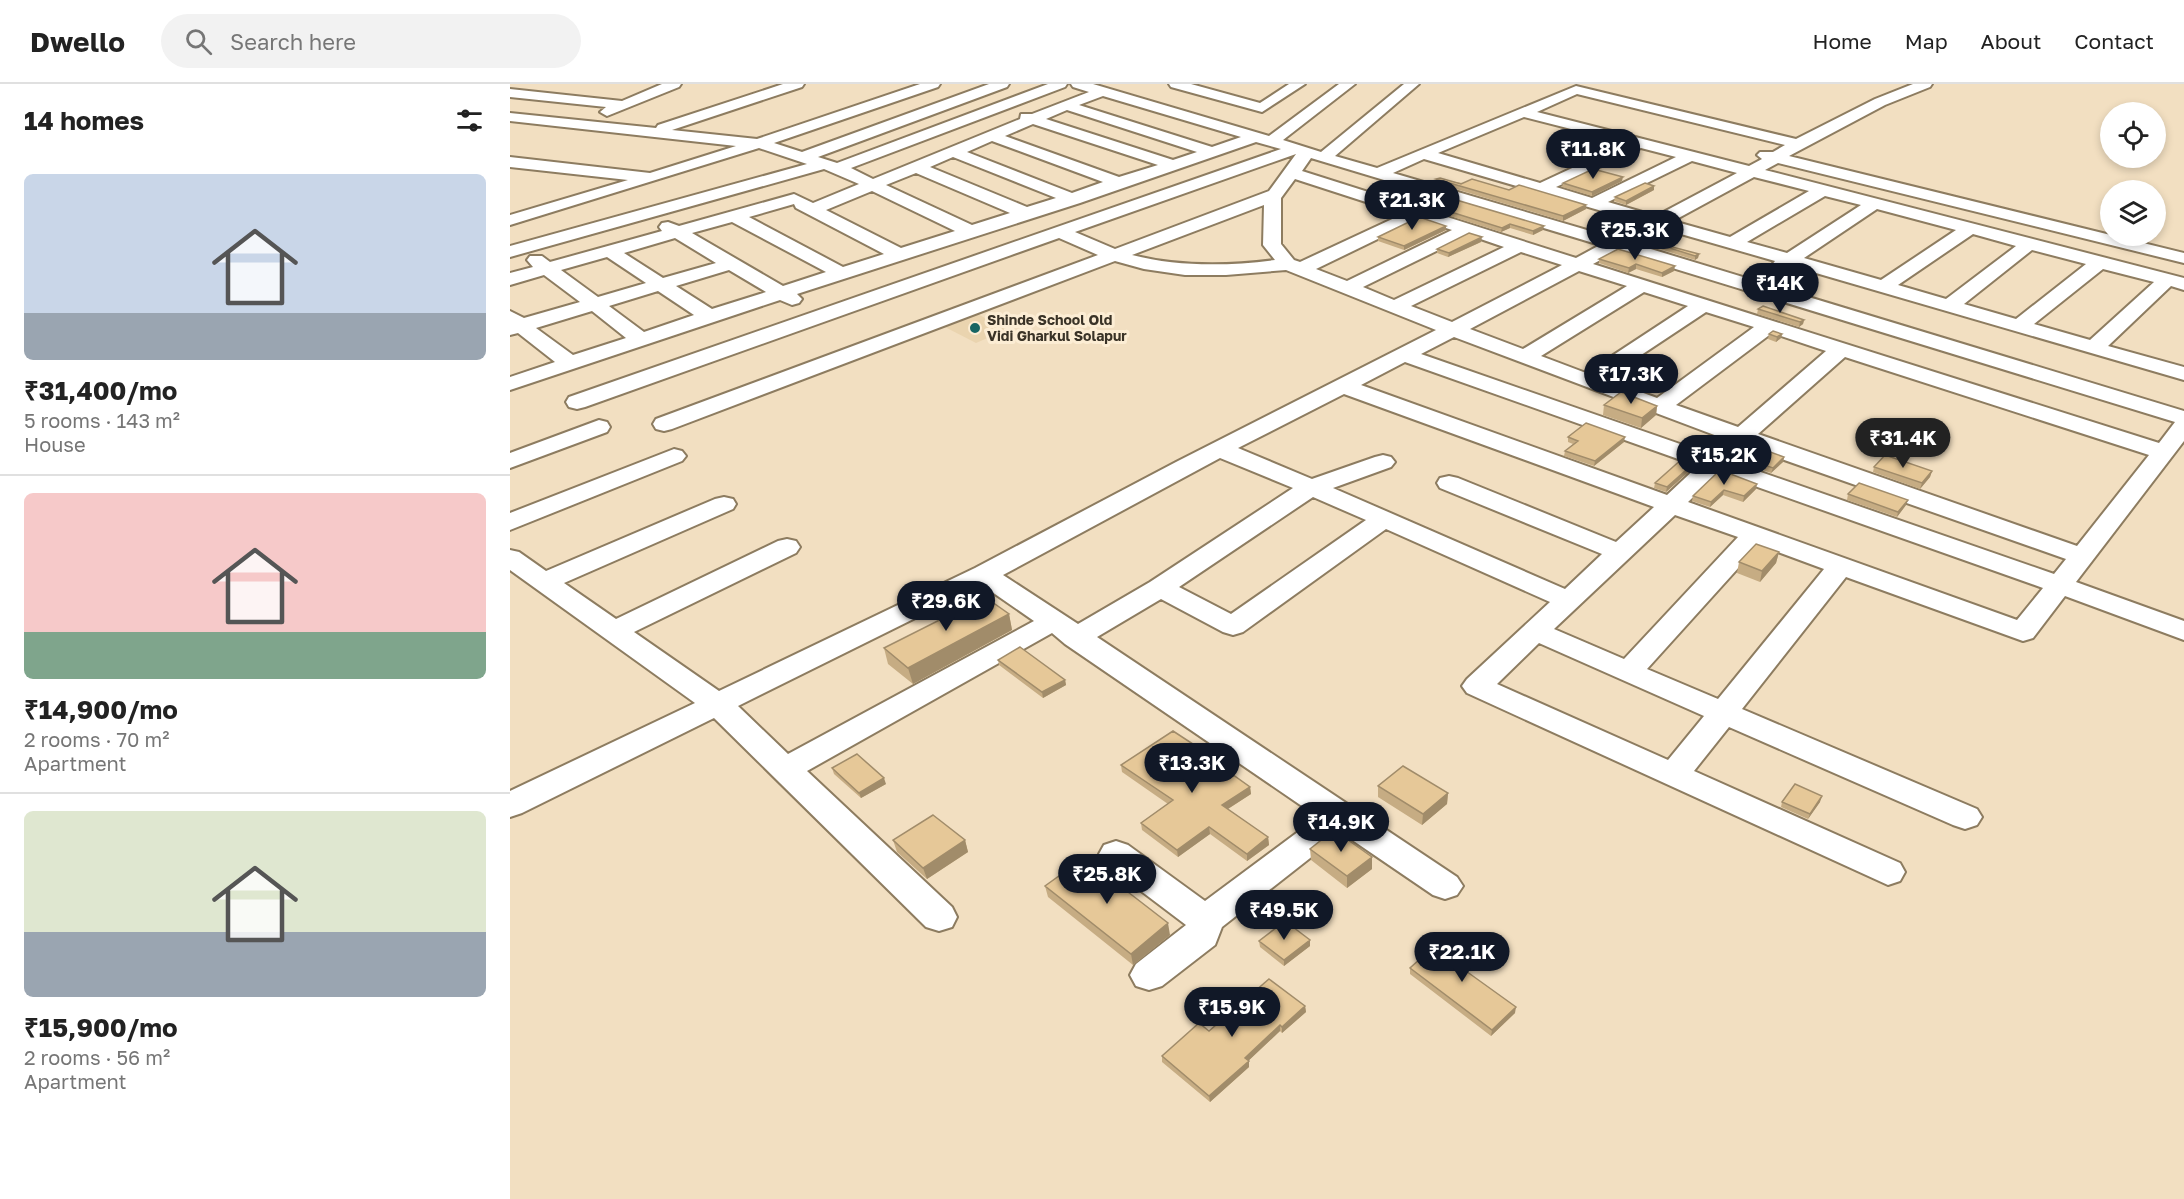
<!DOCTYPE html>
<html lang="en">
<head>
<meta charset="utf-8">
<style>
	body { margin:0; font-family:"Golos Text",sans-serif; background:#f2f2f2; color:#222; height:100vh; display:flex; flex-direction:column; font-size:22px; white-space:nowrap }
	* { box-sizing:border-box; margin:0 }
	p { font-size:20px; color:#767676 }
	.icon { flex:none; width:33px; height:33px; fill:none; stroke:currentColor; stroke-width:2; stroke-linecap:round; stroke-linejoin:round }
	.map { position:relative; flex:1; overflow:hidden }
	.details { display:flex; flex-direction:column; background:#fff; width:510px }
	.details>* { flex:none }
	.tools { position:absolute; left:1590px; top:18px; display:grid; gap:12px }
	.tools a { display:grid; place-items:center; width:66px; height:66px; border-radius:50%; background:#fff; box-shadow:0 3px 9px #0003; font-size:30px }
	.price { position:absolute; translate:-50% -51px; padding:0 14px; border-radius:21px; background:#111827; color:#fff; font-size:20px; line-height:39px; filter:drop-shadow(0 2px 3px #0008) }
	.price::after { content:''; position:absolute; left:50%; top:36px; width:18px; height:14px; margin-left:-9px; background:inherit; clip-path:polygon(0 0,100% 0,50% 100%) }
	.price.active { background:#222; color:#fff }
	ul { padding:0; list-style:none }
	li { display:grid; align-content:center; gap:12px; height:318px; padding:0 24px }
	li+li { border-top:2px solid #e0e0e0 }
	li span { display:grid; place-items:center; height:186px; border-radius:9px; color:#555 }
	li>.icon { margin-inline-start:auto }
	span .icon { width:108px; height:108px; fill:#fffc; stroke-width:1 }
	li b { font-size:26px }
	h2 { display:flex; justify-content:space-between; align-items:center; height:72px; padding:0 24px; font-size:26px }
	header { display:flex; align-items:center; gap:36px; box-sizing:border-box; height:84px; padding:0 30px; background:#fff; border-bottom:2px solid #e0e0e0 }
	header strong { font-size:28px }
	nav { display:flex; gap:33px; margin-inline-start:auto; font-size:21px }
	.search { width:420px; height:54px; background:#f2f2f2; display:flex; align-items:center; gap:15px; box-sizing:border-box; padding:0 21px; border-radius:33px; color:#767676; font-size:22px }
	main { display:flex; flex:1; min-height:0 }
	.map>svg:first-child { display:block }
	.built { fill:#ead4af }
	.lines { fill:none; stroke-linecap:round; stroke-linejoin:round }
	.minor-casing { stroke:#8d7c60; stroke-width:4 }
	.minor { fill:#fff; fill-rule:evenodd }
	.wall { fill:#c6ac83 }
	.shaded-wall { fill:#a18c6a }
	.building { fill:#e6c898; stroke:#a18c6a; stroke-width:1.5 }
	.poi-dot { fill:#176563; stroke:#fcedd4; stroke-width:2 }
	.labels { text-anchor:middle; stroke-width:6; stroke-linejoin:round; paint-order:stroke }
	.far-poi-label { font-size:14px; font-weight:bold; fill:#3a3327; stroke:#fcedd4; text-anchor:start }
</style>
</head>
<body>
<header>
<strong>Dwello</strong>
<div class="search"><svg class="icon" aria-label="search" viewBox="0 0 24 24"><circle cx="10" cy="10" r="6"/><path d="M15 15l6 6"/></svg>Search here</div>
<nav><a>Home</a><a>Map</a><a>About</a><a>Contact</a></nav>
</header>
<main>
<section class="details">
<h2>14 homes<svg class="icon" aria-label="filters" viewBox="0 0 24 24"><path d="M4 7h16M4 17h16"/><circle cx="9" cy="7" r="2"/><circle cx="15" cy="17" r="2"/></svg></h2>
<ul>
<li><span style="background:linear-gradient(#c9d6e8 75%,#9aa5b1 0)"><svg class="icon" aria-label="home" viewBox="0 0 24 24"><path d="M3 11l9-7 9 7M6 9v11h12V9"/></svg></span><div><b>₹31,400/mo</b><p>5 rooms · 143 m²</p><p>House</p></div></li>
<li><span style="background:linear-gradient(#f6c9c9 75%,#7fa58c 0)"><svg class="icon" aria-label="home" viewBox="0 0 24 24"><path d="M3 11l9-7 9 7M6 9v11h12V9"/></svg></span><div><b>₹14,900/mo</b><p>2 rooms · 70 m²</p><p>Apartment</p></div></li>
<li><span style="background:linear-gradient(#dfe7d0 65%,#9aa5b1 0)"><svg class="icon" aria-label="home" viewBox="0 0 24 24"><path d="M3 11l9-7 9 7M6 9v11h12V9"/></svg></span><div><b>₹15,900/mo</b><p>2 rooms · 56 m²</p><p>Apartment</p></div></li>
</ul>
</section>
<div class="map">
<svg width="1674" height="1115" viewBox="0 0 1674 1115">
	<rect width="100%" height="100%" fill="#f2dfc1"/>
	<path class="built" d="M466,229L496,246L466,259L433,242Z"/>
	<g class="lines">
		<defs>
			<path id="minor" d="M152,0H171L169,3L97,32L90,28L96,23L0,13V5L112,17Z
				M273,0H294L292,3L162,46L247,55L410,0H430L428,3L264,59L292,68L479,0H499L497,3L308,73L327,79L538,0H557L555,3L341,84L363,95L510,35L511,30H522L579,8L563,3L561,0H583L759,52L829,0H845L773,56L811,68L894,0H909L825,72L867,84L1066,2L1286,55L1365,15L1403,0H1422L1420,3L1375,21L1279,72L1674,169V179L1268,79L1255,86L1674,194V206L1661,202L1598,262L1674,283V296L1282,182L1270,188L1263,186L1261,182L1265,177L1150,144L1121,159L1674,327V357L1566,498L1674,537V556L1555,512L1523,554L1513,557L1336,493L1232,625L1467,725L1472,733L1467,741L1455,745L1443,741L1219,643L1184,687L1390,779L1395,788L1390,797L1378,801L957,609L952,602L957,595L1040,518L876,445L733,548L723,551L713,548L651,515L587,553L947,793L953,802L947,811L935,815L923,811L832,749L712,843L705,861L652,902L639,906L626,902L620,891L626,880L676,841L594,779L589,770L594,761L606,757L618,761L695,817L808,733L555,560L542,549L297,687L442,823L447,833L442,843L429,847L416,843L204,634L12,729L0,733V707L185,619L0,486V466L9,468L36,487L205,415L214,413L223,415L226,420L223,425L54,499L106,535L268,457L277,455L286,457L290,463L286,469L124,548L209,607L465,484L666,378L926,246L776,186L716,191H675L634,185L605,177L162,345L154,347L146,345L143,340L146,335L588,171L549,154L75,323L67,325L59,323L56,318L59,313L771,65L746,58L570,119L287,210L292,215L289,219L282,221L270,216L0,306V293L45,278L8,249L0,251V227L14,234L70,218L34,191L0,201V189L23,183L17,176L20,172H32L40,178L152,147L149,143L152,139L158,138L169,142L284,110L303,119L349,100L314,85L0,173V162L297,80L249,64L0,141V131L118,96L0,83V73L140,89L226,62L0,37V29L146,44L148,41ZM1067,10L1275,61L1263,68H1250L1247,71L1252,75L1239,82L1027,28ZM593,12L731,53L702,63L569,21ZM557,26L687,68L663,76L536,35ZM1014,33L1116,59L1030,99L928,69ZM523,40L648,81L609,93L495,52ZM482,57L593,98L562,109L457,68ZM1131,64L1166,73L1082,114L1046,103ZM786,70L759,107L605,165L565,148ZM443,73L546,114L517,123L420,83ZM801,74L1090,161L1066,174L792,87ZM914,75L1133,139L1104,154L883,89ZM1182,77L1227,89L1146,132L1098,118ZM406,89L500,129L462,141L376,101ZM1244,93L1299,107L1220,153L1163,137ZM785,95L893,130L790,178L784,176L771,160V114ZM362,107L445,147L391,164L316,126ZM1315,112L1351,121L1277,169L1237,158ZM284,120L286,124L374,170L333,183L239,133ZM754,121L753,161L765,176C718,182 669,183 622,171ZM1367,125L1446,146L1371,196L1294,174ZM909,135L942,146L837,197L806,185ZM222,138L316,188L273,202L182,149ZM1463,150L1506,162L1436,215L1388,201ZM959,151L994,163L884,216L853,203ZM165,154L206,179L153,194L114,169ZM1522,166L1576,180L1506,235L1454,220ZM1107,167L1665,338L1649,359L1083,180ZM1011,168L1052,181L942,238L901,222ZM97,173L136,199L88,213L51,186ZM1593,185L1644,198L1580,256L1524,240ZM219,186L256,208L202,225L166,202ZM1069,187L1117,202L1013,265L960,245ZM148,207L184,231L134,248L99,222ZM1134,208L1178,222L1076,289L1031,272ZM82,227L116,254L63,271L26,244ZM1196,228L1244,243L1147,314L1095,295ZM1262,249L1316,267L1228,343L1166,321ZM944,253L1223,358L1556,475L1544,490L911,270ZM1335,273L1639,371L1567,462L1248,350ZM895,278L1188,382L1157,411L851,301ZM834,310L1144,423L1106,458L948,394L939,392L930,394L927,399L930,404L1092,470L1055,505L823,404L881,383L885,378L881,373L873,371L865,373L802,395L728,364ZM710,374L783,404L640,498L568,540L493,491ZM1208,389L1533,504L1507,536L1178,418ZM803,413L856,436L721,530L669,503ZM1165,431L1228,453L1114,575L1044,545ZM1249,461L1314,485L1208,615L1137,585ZM472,501L524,537L278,670L228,622ZM1029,559L1194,632L1158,676L987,600Z
				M659,0H681L750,19L779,0H795L752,28L661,3Z
				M89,336L97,338L100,343L97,348L0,384V369Z
				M164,365L172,367L176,372L172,377L0,446V429Z"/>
		</defs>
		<use href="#minor" class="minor-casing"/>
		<use href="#minor" class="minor"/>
	</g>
	<path class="wall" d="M926,95L999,106L1076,125L1053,137L926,99Z
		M1112,97L1082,112L1052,103L1053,99Z
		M1144,106L1116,121L1104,117L1105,113Z
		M894,109L1033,146L1023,151L1000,144L991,148L924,127L925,122L894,113Z
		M936,146L894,166L868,157V153Z
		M1128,154L1189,170L1188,174L1185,176L1127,158Z
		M971,158L938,173L927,169V165Z
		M1108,165L1164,187L1152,193L1126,185L1118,189L1089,179V175Z
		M1248,225L1294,236L1293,240L1289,243L1247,230Z
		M1259,250H1272L1271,254L1266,258L1258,255Z
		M1094,321L1147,322L1146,331L1131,344L1093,331Z
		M1058,353L1114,358L1084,382L1054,372L1055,367L1063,360L1058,358Z
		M1274,373L1273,378L1261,389L1232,379L1233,374Z
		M1184,383L1156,408L1144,404L1145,399Z
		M1364,383L1422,387L1420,393L1410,405L1363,388Z
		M1210,386L1246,405L1233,418L1213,411L1200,423L1182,417L1183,412Z
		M1338,410L1396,421L1387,433L1337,416Z
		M1269,468L1266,479L1250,498L1227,489L1229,478Z
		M499,530L502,546L403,600L378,580L374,564Z
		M488,576L555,596L556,601L533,614L489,581Z
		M689,666L740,703L741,710L718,725L758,753L759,761L737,777L700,750L668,773L632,746L631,739L658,720L612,688L611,681Z
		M322,684L376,700L351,714L324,690Z
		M868,702L938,709L937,720L912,741L868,713Z
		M1272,718H1310L1298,735L1271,723Z
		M383,756H455L458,768L417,795L387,768Z
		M800,765L862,773V785L837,804L801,776Z
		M535,802L660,851L623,881L538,813Z
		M749,857L800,862L774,882L750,863Z
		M957,866L945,879L1005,929L981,952L900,890V884Z
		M795,922L796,928L772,949L770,947L738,977L739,983L700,1018L652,978V972L699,947Z"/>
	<path class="shaded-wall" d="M1113,93L1112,97L1082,112V108Z
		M1144,102V106L1116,121V117Z
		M1076,121V125L1053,137V132Z
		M1000,140V144L991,148L992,144Z
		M936,142V146L894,166V162Z
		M1034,142L1033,146L1023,151V147Z
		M972,153L971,158L938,173L939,169Z
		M1189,170L1188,174L1185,176V172Z
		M1126,180V185L1118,189L1119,184Z
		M1165,182L1164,187L1152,193V189Z
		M1294,236L1293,240L1289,243L1290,238Z
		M1272,250L1271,254L1266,258L1267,253Z
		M1147,322L1146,331L1131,344L1132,334Z
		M1115,353L1114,358L1084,382L1085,377Z
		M1274,373L1273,378L1261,389L1263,384Z
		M1185,378L1184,383L1156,408L1157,403Z
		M1422,387L1420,393L1410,405L1412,399Z
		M1247,400L1246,405L1233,418L1234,412Z
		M1214,406L1213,411L1200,423L1201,418Z
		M1398,416L1396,421L1387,433L1388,428Z
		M1269,468L1266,479L1250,498L1252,487Z
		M499,530L502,546L403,600L398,584Z
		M555,596L556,601L533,614L532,608Z
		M374,694L376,700L351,714L349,709Z
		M740,703L741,710L713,728L712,721Z
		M938,709L937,720L912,741L913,730Z
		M1312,712L1310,718L1298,735L1300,730Z
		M699,743L700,750L668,773L667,766Z
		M758,753L759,761L737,777V770Z
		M455,756L458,768L417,795L413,784Z
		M862,773V785L837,804V792Z
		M658,839L660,851L623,881L621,870Z
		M800,856V862L774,882V876Z
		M958,860L957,866L942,883V877Z
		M795,922L796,928L772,949V943Z
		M1006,923L1005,929L981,952L982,946Z
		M770,941V947L735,980V974Z
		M739,977V983L700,1018L699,1012Z"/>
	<path class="building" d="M1083,85L1113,93L1082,108L1053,99Z
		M930,94L951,100L962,95L999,106L1009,101L1076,121L1053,132L926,95Z
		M1135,99L1144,102L1116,117L1105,113Z
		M906,104L1034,142L1023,147L1000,140L992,144L925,123L930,120L894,109Z
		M909,133L936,142L894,162L868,153Z
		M959,149L972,153L939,169L927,165Z
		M1128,154L1189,170L1185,172Z
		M1108,165L1165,182L1152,189L1126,180L1119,184L1089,175Z
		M1253,222L1294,236L1290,238L1248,225Z
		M1263,247L1272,250L1267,253L1259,250Z
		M1111,308L1147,322L1132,334L1094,321Z
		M1076,339L1115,353L1085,377L1055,367L1068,357L1058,353Z
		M1246,363L1274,373L1263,384L1233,374Z
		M1375,371L1422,387L1412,399L1364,383Z
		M1173,374L1185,378L1157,403L1145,399Z
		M1210,386L1247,400L1234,412L1214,406L1201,418L1183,412Z
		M1349,399L1398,416L1388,428L1338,410Z
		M1246,460L1269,468L1252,487L1229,478Z
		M475,513L499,530L398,584L374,564Z
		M510,563L555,596L532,608L488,576Z
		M663,647L689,664L687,665L740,703L712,721L758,753L737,770L699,743L667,766L631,739L663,716L611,681Z
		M347,670L374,694L349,709L322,684Z
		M893,682L938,709L913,730L868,702Z
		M1285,700L1312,712L1300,730L1272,718Z
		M423,731L455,756L413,784L383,756Z
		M824,746L862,773L837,792L800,765Z
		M574,774L658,839L621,870L535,802Z
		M775,837L800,856L774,876L749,857Z
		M939,849L958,860L942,877L1006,923L982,946L900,884Z
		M759,895L795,922L772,943L770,941L735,974L739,977L699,1012L652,972L689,939L699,947Z"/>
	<circle class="poi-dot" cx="465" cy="244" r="6"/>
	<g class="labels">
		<g class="far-poi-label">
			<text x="477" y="241">Shinde School Old<tspan x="477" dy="16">Vidi Gharkul Solapur</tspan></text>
		</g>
	</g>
</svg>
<div class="tools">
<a><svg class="icon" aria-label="locate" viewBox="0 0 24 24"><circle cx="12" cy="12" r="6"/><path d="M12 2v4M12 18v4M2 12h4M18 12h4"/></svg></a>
<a><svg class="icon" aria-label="layers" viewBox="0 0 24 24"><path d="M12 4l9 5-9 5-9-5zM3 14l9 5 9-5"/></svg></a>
</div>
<b class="price" style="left:1083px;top:96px">₹11.8K</b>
<b class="price" style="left:902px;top:147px">₹21.3K</b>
<b class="price" style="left:1125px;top:177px">₹25.3K</b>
<b class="price" style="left:1270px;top:230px">₹14K</b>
<b class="price" style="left:1121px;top:321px">₹17.3K</b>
<b class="price active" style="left:1393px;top:385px">₹31.4K</b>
<b class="price" style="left:1214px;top:402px">₹15.2K</b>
<b class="price" style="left:436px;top:548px">₹29.6K</b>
<b class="price" style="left:682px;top:710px">₹13.3K</b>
<b class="price" style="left:831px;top:769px">₹14.9K</b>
<b class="price" style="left:597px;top:821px">₹25.8K</b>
<b class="price" style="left:774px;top:857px">₹49.5K</b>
<b class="price" style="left:952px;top:899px">₹22.1K</b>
<b class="price" style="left:722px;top:954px">₹15.9K</b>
</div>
</main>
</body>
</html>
